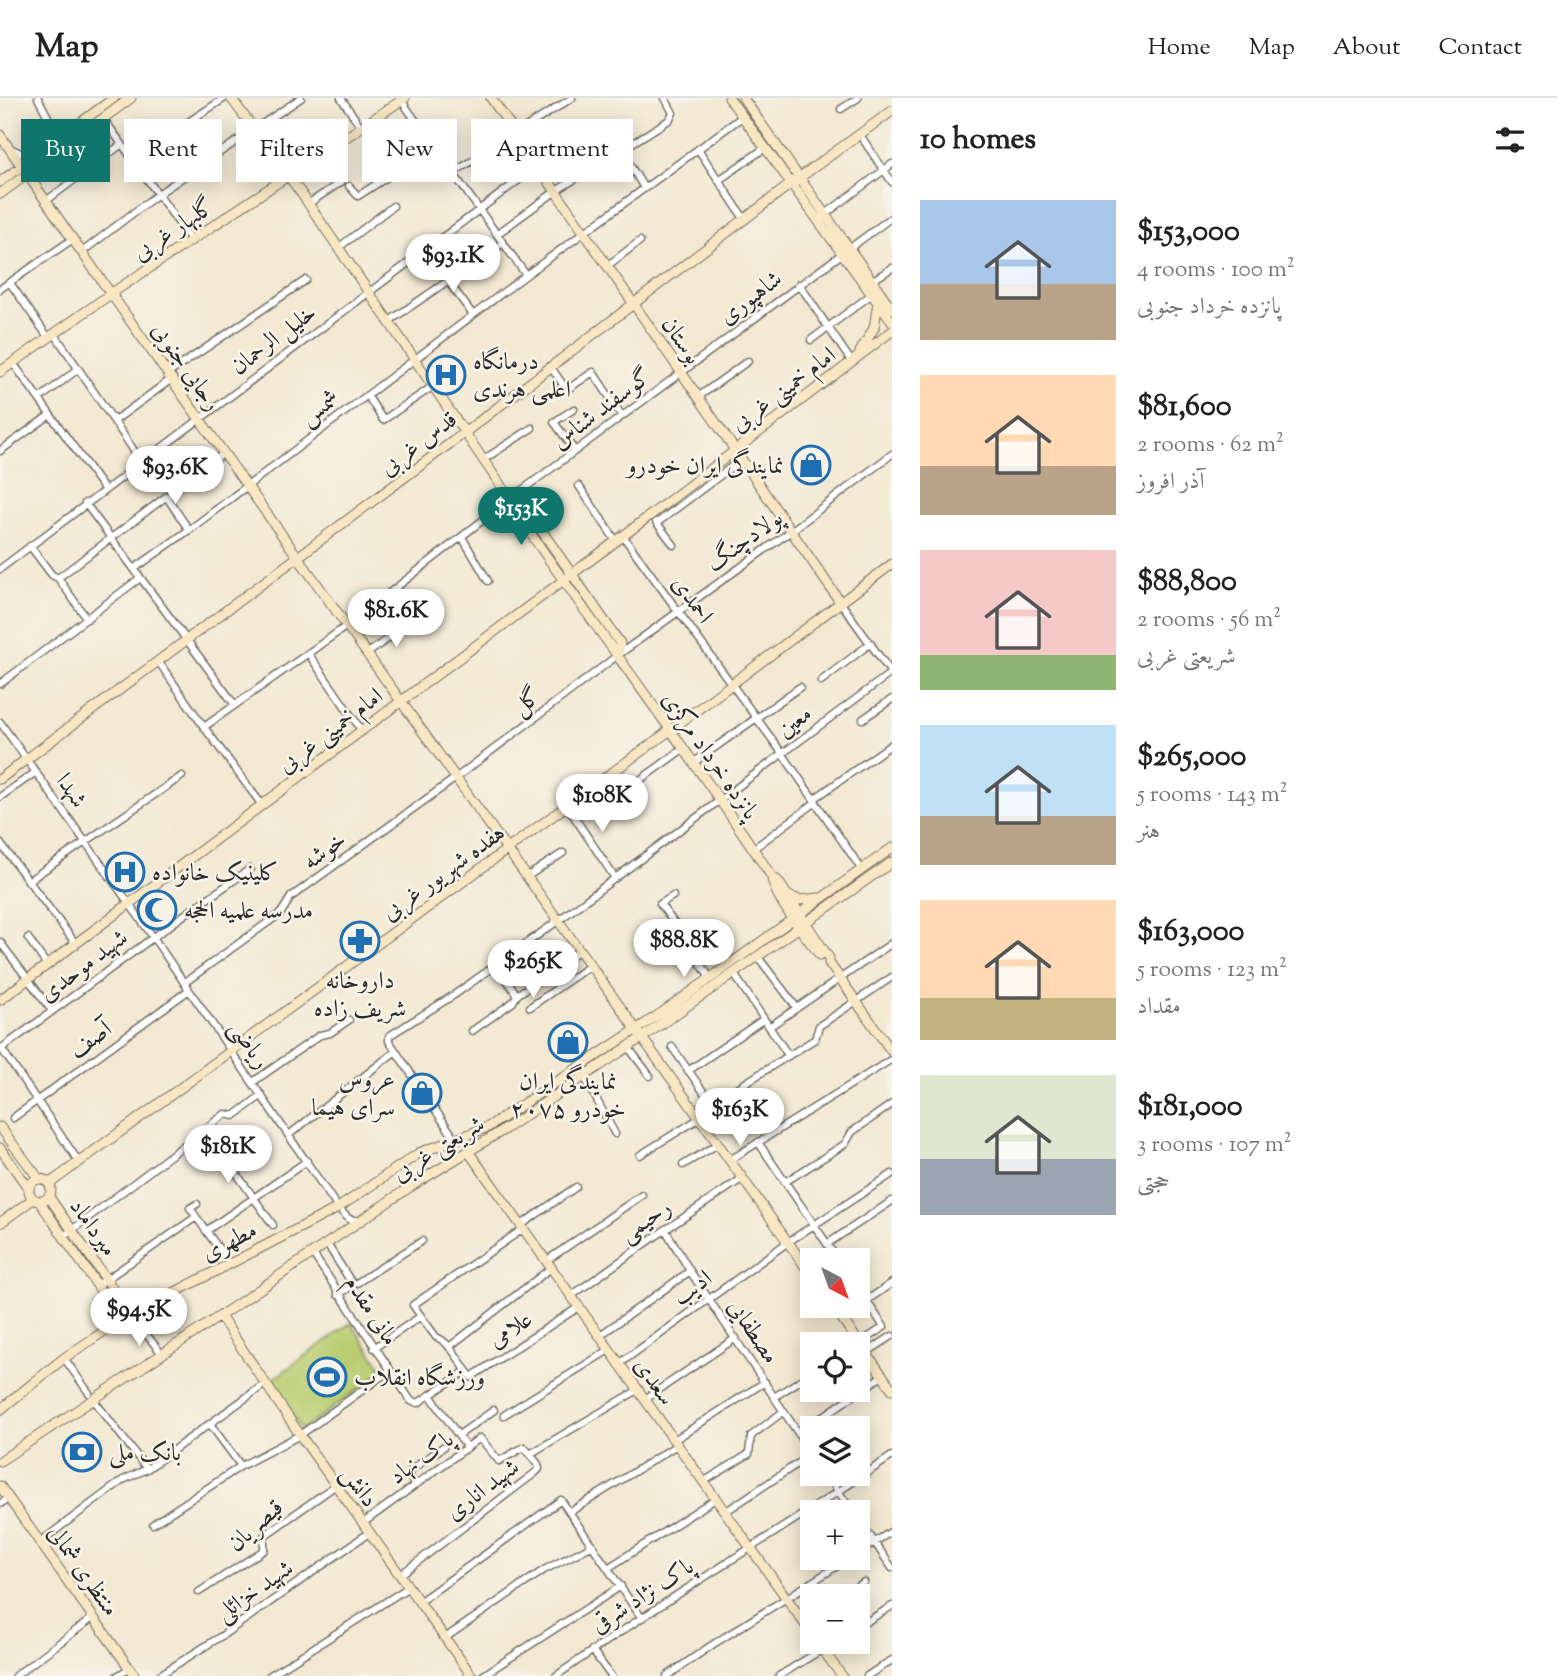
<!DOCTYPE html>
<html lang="en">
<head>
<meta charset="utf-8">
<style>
	body { margin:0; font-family:"Sorts Mill Goudy",Amiri,serif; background:#f2f2f2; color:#222; height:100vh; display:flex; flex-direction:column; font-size:26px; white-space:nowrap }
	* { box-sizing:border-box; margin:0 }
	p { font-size:23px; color:#767676 }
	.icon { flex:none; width:38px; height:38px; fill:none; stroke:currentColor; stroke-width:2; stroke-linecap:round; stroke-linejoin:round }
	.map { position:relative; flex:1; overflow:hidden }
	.sheet { display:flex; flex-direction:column; background:#fff; width:665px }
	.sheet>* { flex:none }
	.guide { position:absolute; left:21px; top:21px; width:665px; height:63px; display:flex; gap:14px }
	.needle { width:46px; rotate:139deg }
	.fabs { position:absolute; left:800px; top:1150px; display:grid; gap:14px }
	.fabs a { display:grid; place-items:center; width:70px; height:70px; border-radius:0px; background:#fff; box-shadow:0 4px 18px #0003; font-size:35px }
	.price { position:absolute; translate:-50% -60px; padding:0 16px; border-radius:24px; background:#fff; color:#222; font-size:23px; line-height:46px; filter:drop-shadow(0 2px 4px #0008) }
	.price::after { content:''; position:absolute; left:50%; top:42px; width:21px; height:16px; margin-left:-10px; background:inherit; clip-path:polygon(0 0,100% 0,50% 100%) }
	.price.on { background:#0f766e; color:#fff }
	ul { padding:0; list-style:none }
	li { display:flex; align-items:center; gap:21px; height:175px; padding:0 28px }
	li span { display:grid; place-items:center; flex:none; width:196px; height:140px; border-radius:0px; color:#555 }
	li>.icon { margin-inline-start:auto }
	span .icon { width:84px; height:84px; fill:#fffc; stroke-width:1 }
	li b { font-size:30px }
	h2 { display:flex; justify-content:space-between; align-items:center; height:84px; padding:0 28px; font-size:30px }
	.chip { padding:0 24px; border-radius:0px; background:#fff; box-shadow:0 4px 18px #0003; font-size:24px; line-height:63px }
	.chip.on { background:#0f766e; color:#fff }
	header { display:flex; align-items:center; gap:42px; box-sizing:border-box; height:98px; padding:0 35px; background:#fff; border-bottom:2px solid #e0e0e0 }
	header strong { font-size:33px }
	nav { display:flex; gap:38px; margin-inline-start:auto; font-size:24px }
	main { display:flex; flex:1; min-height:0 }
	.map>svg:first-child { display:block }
	.green { fill:#bace71; stroke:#727c4e; stroke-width:2 }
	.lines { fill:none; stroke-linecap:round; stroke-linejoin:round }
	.street-casing { stroke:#716d65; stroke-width:9 }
	.secondary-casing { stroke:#716d65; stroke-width:11 }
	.street { stroke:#fff; stroke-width:6 }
	.secondary { stroke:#f9e7c3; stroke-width:9 }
	.labels { text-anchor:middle; stroke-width:5; stroke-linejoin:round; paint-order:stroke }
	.street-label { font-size:24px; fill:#2b2b2b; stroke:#f7f3e8 }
	.poi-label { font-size:24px; fill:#2b2b2b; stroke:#f7f3e8; text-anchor:start }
</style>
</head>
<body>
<header>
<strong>Map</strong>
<nav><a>Home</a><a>Map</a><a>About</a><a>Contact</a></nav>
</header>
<main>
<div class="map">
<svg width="892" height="1578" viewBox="0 0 892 1578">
	<rect width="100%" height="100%" fill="#f7f3e8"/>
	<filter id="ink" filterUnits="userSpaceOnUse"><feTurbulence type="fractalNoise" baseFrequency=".0143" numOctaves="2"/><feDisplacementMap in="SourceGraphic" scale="14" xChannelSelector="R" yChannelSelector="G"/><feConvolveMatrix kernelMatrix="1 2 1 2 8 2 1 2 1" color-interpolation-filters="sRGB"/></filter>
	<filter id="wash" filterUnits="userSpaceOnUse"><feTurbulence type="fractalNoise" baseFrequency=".00686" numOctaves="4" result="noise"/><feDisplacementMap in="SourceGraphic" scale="28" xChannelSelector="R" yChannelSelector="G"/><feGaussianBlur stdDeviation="1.57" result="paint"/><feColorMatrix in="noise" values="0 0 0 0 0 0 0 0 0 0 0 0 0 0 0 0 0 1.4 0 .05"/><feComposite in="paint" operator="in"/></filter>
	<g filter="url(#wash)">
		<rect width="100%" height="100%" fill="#f3e8d1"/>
		<path class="green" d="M351,1225L384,1273L302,1332L269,1284Z"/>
	</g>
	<g filter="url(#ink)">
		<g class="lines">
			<defs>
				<path id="street" d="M38,0L59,40
					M341,0L361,29
					M401,2L526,177
					M841,11L858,0
					M103,20L191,142
					M860,37L892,84
					M12,51L23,56H35
					M698,51L745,122
					M621,52L644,90
					M133,60L225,0
					M453,75L572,0
					M719,82L765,50
					M349,88L358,98L434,49
					M46,103L122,46
					M308,106L341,84
					M819,121L892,66
					M497,136L556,93L669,22L673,15L665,0
					M338,150L393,108
					M82,154L158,96L301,0
					M607,168L640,143
					M448,183L473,217
					M870,184L892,170
					M10,185L48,239
					M799,186L851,263
					M0,191L73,141
					M388,224L503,145
					M54,235L141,363
					M811,242L872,196
					M13,265L104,391
					M550,268L564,288
					M169,275L306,182
					M557,292L564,288L568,291L593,274L622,318
					M367,297L383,322L432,289
					M698,299L748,263
					M39,301L78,271
					M574,311L554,324L575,353
					M114,323L173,280
					M0,353L50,317
					M483,362L532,330
					M579,388L616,443
					M166,398L189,432
					M85,405L235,607
					M656,424L674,447
					M657,425L742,361
					M623,438L782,655L862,772
					M462,439L488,483
					M30,448L52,477L58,480L87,521
					M0,471L539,67
					M134,471L189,432L526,177L742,19
					M58,480L224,355
					M841,505L892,576
					M308,555L362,633
					M368,555L408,526
					M158,563L204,629L262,707
					M821,583L871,545
					M0,586L140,480
					M863,621L892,601
					M0,624L153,839L338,1110L349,1121L359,1123
					M204,629L348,527L510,401L892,119
					M693,665L800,589
					M633,687L683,651
					M0,699L36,674
					M814,701L892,646
					M567,708L615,780
					M0,745L76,846
					M753,751L816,704
					M528,778L563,755
					M28,783L182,678
					M673,798L660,806L677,829L710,880
					M28,840L47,867
					M0,844L52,913
					M758,859L797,910
					M496,866L517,897
					M734,876L788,957
					M184,885L281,815L291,799L457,679L618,557L791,433L892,356
					M530,909L591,867
					M769,929L892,845
					M472,933L513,904L517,897L580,852
					M628,949L650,978
					M672,949L712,1006L815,941L819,928L892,879
					M1,950L79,1064
					M2,950L184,817L250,771
					M688,973L764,921
					M584,978L615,1036
					M253,984L320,937L330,935L349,922
					M13,1020L189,892
					M205,1031L273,1127
					M290,1036L396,953
					M455,1041L389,943V938L454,897L559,822L892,574
					M758,1044L838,1162
					M640,1057L700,1020
					M730,1062L892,961
					M683,1067L718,1046
					M785,1084L845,1046L852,1034L892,1006
					M197,1106L190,1110L229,1165
					M521,1127L576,1089
					M523,1131L413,1207L436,1239C451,1244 461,1267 471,1279L579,1209
					M665,1131L690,1173L812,1356
					M206,1133L307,1063
					M64,1138L225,1016L234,1018L262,997
					M327,1146L353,1187
					M827,1146L892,1103
					M313,1156L411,1303L418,1305L466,1273
					M546,1163L642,1097
					M98,1187L196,1119
					M858,1190L884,1229L858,1246
					M338,1197L422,1143
					M571,1198L656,1138L743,1080
					M866,1203L892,1185
					M131,1217L162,1256
					M599,1238L690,1173
					M449,1249L551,1170
					M374,1250L421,1218
					M866,1255L892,1238
					M64,1260L89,1295
					M619,1266L788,1144L892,1076
					M430,1297L467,1350
					M774,1299L812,1275
					M93,1301L147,1371
					M645,1301L736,1240
					M504,1317L609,1252
					M210,1326L241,1368
					M799,1335L882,1278
					M459,1337L494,1312
					M674,1342L765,1284
					M826,1376L853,1414
					M703,1384L749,1356L751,1338L784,1313
					M415,1387L409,1378L411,1372L443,1349
					M0,1406L9,1400
					M570,1414L677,1347
					M725,1414L812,1356
					M858,1420L892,1470
					M363,1425L480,1340L499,1363L524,1349L530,1356
					M153,1426L241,1368L300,1337L389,1273
					M40,1444L123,1382L147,1371L265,1286
					M858,1455L892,1433
					M608,1470L715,1401
					M400,1477L535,1375L539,1371L538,1366L530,1356L638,1292
					M199,1494L264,1452V1438L336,1387
					M844,1498L864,1484
					M419,1504L561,1402L641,1519
					M858,1529L892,1508
					M445,1540L544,1472L593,1447
					M592,1552L611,1578
					M15,1578L94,1519
					M117,1578L130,1570
					M158,1578L223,1537L370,1434
					M269,1578L409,1489
					M482,1578L621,1488
					M556,1578C665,1501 781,1433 892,1358
					M667,1578L712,1547L850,1460
					M779,1578L834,1544
					M867,1578L892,1562"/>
				<path id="secondary" d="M231,0L301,95L510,401L513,410C598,534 689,653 772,779L778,783L829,860V865L892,954
					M491,0L841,505
					M729,0L892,224
					M743,0L892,211
					M0,37C266,420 542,797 812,1178
					M0,84L114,0
					M0,96L131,0
					M860,254L874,230L878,204
					M0,274L112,195L405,0
					M510,401L523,406L620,545L618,557
					M0,681L464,335L792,85L892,13
					M772,779C773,799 808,841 820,857
					M788,798L800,802L819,800
					M0,902L623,438L892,233
					M0,1029L39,1081
					M0,1050L29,1091
					M468,1053L812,1536
					M29 1092a11 11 0 1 1 22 0a11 11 0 1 1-22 0Z
					M49,1086L669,633L892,466
					M49,1099L131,1217
					M39,1103L121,1222
					M0,1125L33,1101
					M833,1208L892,1291
					M220,1218L300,1337L472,1578
					M0,1312L64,1260L121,1222L338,1110L419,1055L488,1029L663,914L892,750
					M0,1363L220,1218L410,1089L505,1031L643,939L892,764
					M0,1388L135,1578
					M817,1544L842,1578"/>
			</defs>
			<use href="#street" class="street-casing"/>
			<use href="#secondary" class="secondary-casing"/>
			<use href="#street" class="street"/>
			<use href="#secondary" class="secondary"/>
		</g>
	</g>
	<defs>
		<symbol id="hospital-ring" viewBox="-11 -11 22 22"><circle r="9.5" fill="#f7f3e8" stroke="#1f6fb2" stroke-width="1.5"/><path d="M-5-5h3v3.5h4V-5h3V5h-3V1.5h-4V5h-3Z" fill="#1f6fb2"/></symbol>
		<symbol id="shop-ring" viewBox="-11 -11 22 22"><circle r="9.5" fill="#f7f3e8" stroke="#1f6fb2" stroke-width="1.5"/><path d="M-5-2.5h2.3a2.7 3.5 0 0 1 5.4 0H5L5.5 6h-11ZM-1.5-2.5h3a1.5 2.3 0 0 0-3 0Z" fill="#1f6fb2"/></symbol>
		<symbol id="mosque-ring" viewBox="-11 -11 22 22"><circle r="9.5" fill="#f7f3e8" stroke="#1f6fb2" stroke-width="1.5"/><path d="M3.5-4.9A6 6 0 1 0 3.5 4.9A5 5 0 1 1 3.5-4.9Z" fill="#1f6fb2"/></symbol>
		<symbol id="pharmacy-ring" viewBox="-11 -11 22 22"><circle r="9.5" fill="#f7f3e8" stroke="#1f6fb2" stroke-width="1.5"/><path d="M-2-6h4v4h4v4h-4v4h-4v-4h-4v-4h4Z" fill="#1f6fb2"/></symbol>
		<symbol id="stadium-ring" viewBox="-11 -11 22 22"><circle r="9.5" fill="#f7f3e8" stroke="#1f6fb2" stroke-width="1.5"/><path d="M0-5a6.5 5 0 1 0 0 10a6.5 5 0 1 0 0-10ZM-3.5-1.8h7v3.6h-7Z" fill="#1f6fb2"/></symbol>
		<symbol id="bank-ring" viewBox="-11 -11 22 22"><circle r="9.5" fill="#f7f3e8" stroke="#1f6fb2" stroke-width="1.5"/><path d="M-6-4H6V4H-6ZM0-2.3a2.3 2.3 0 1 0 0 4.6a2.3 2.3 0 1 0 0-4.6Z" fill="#1f6fb2"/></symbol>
	</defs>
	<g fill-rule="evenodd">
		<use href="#hospital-ring" x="424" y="255" width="44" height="44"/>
		<use href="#shop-ring" x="789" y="345" width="44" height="44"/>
		<use href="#hospital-ring" x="103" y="752" width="44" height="44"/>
		<use href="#mosque-ring" x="135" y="790" width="44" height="44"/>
		<use href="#pharmacy-ring" x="338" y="821" width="44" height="44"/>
		<use href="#shop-ring" x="546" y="922" width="44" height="44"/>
		<use href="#shop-ring" x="400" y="973" width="44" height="44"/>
		<use href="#stadium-ring" x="305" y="1257" width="44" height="44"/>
		<use href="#bank-ring" x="60" y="1332" width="44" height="44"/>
	</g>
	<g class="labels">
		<g class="street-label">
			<text transform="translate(173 131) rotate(-34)" y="8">گلبهار غربی</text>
			<text transform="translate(750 199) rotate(-37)" y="8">شاهپوری</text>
			<text transform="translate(273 241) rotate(-37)" y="8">خلیل الرحمان</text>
			<text transform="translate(682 242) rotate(55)" y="8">بوستان</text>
			<text transform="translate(187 268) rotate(55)" y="8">رجایی جنوبی</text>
			<text transform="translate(783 291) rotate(-37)" y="8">امام خمینی غربی</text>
			<text transform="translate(319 309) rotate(-37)" y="8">شمس</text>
			<text transform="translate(601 310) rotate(-37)" y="8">گوسفند شناس</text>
			<text transform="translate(418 345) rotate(-37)" y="8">قدس غربی</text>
			<text transform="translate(744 442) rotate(-36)" y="8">پولادچنگ</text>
			<text transform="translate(693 501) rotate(54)" y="8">احمدی</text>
			<text transform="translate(526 603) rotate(-37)" y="8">گل</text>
			<text transform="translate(794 623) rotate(-37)" y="8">معین</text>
			<text transform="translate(330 632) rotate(-37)" y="8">امام خمینی غربی</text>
			<text transform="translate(711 657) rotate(55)" y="8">پانزده خرداد مرکزی</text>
			<text transform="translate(72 692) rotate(55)" y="8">شهدا</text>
			<text transform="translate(324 752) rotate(-36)" y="8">خوشه</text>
			<text transform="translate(443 774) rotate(-36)" y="8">هفده شهریور غربی</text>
			<text transform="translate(83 867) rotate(-37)" y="8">شهید موحدی</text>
			<text transform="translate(90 941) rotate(-36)" y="8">آصف</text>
			<text transform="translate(250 946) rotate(55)" y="8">ریاضی</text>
			<text transform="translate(438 1050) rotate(-32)" y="8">شریعتی غربی</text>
			<text transform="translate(645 1122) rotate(-34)" y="8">رحیمی</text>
			<text transform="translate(94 1129) rotate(55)" y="8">میرداماد</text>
			<text transform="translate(229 1143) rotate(-27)" y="8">مطهری</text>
			<text transform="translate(692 1189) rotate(-36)" y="8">ادیب</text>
			<text transform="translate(372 1212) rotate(57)" y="8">مانی مقدم</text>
			<text transform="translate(510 1231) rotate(-33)" y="8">علامی</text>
			<text transform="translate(754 1233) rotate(56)" y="8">مصطفایی</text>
			<text transform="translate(655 1283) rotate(55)" y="8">سعدی</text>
			<text transform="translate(421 1359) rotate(-36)" y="8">پاک نهاد</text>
			<text transform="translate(360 1388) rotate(54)" y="8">دانش</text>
			<text transform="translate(482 1391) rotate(-37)" y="8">شهید اناری</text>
			<text transform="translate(255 1427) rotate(-42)" y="8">قیصریان</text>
			<text transform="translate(84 1472) rotate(55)" y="8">منتظری شمالی</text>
			<text transform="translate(254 1492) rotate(-35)" y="8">شهید خزائلی</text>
			<text transform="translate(642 1497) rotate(-33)" y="8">پاک نژاد شرقی</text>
		</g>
		<g class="poi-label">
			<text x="473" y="271">درمانگاه<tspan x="473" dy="28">اعلمی هرندی</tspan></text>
			<text x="784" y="375" text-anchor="end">نمایندگی ایران خودرو</text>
			<text x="152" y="782">کلینیک خانواده</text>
			<text x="184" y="820">مدرسه علمیه الحجه</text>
			<text x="360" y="890" text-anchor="middle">داروخانه<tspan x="360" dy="28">شریف زاده</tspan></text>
			<text x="395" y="989" text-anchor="end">عروس<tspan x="395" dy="28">سرای هیما</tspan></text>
			<text x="568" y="991" text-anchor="middle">نمایندگی ایران<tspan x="568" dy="28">خودرو ۲۰۷۵</tspan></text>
			<text x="354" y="1287">ورزشگاه انقلاب</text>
			<text x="109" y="1362">بانک ملی</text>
		</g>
	</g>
</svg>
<div class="fabs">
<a><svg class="needle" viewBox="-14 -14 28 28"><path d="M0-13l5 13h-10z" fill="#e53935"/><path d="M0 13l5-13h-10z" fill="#767676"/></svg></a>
<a><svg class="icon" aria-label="locate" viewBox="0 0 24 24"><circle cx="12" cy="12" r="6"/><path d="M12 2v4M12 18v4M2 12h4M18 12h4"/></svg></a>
<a><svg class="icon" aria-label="layers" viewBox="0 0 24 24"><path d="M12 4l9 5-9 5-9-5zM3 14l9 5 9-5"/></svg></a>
<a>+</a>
<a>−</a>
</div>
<b class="price" style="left:453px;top:196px">$93.1K</b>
<b class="price" style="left:175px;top:408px">$93.6K</b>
<b class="price on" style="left:521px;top:449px">$153K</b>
<b class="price" style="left:396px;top:551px">$81.6K</b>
<b class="price" style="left:602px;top:736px">$108K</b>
<b class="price" style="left:684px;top:881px">$88.8K</b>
<b class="price" style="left:533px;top:902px">$265K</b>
<b class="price" style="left:740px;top:1050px">$163K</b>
<b class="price" style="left:228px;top:1087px">$181K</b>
<b class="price" style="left:139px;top:1250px">$94.5K</b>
<div class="guide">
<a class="chip on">Buy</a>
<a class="chip">Rent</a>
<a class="chip">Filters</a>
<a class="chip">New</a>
<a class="chip">Apartment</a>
</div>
</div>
<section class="sheet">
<h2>10 homes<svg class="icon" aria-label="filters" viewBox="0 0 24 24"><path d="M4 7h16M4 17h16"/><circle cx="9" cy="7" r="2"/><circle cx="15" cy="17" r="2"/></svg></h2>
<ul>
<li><span style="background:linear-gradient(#a9c7e8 60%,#b9a48a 0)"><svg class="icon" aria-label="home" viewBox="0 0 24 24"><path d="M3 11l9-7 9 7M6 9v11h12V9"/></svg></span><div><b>$153,000</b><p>4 rooms · 100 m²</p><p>پانزده خرداد جنوبی</p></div></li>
<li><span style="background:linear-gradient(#ffd9b3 65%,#b9a48a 0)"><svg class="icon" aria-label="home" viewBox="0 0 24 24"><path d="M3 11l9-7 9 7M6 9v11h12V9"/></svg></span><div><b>$81,600</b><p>2 rooms · 62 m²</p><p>آذر افروز</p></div></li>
<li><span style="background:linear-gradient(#f6c9c9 75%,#8fb573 0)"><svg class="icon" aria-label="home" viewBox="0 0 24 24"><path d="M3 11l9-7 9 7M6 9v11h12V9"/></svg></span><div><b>$88,800</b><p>2 rooms · 56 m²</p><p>شریعتی غربی</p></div></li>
<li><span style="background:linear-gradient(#bfe0f5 65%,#b9a48a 0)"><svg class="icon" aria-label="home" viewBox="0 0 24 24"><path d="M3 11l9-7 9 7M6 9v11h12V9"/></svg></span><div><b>$265,000</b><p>5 rooms · 143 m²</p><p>هنر</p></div></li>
<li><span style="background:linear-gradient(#ffd9b3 70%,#c2b280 0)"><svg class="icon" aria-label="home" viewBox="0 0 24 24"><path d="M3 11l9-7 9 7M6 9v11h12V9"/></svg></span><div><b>$163,000</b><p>5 rooms · 123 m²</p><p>مقداد</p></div></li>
<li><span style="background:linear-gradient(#dfe7d0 60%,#9aa5b1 0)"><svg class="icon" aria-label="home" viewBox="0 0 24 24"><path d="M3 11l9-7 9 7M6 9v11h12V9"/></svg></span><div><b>$181,000</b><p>3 rooms · 107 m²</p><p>حجتی</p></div></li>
</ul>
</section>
</main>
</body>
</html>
